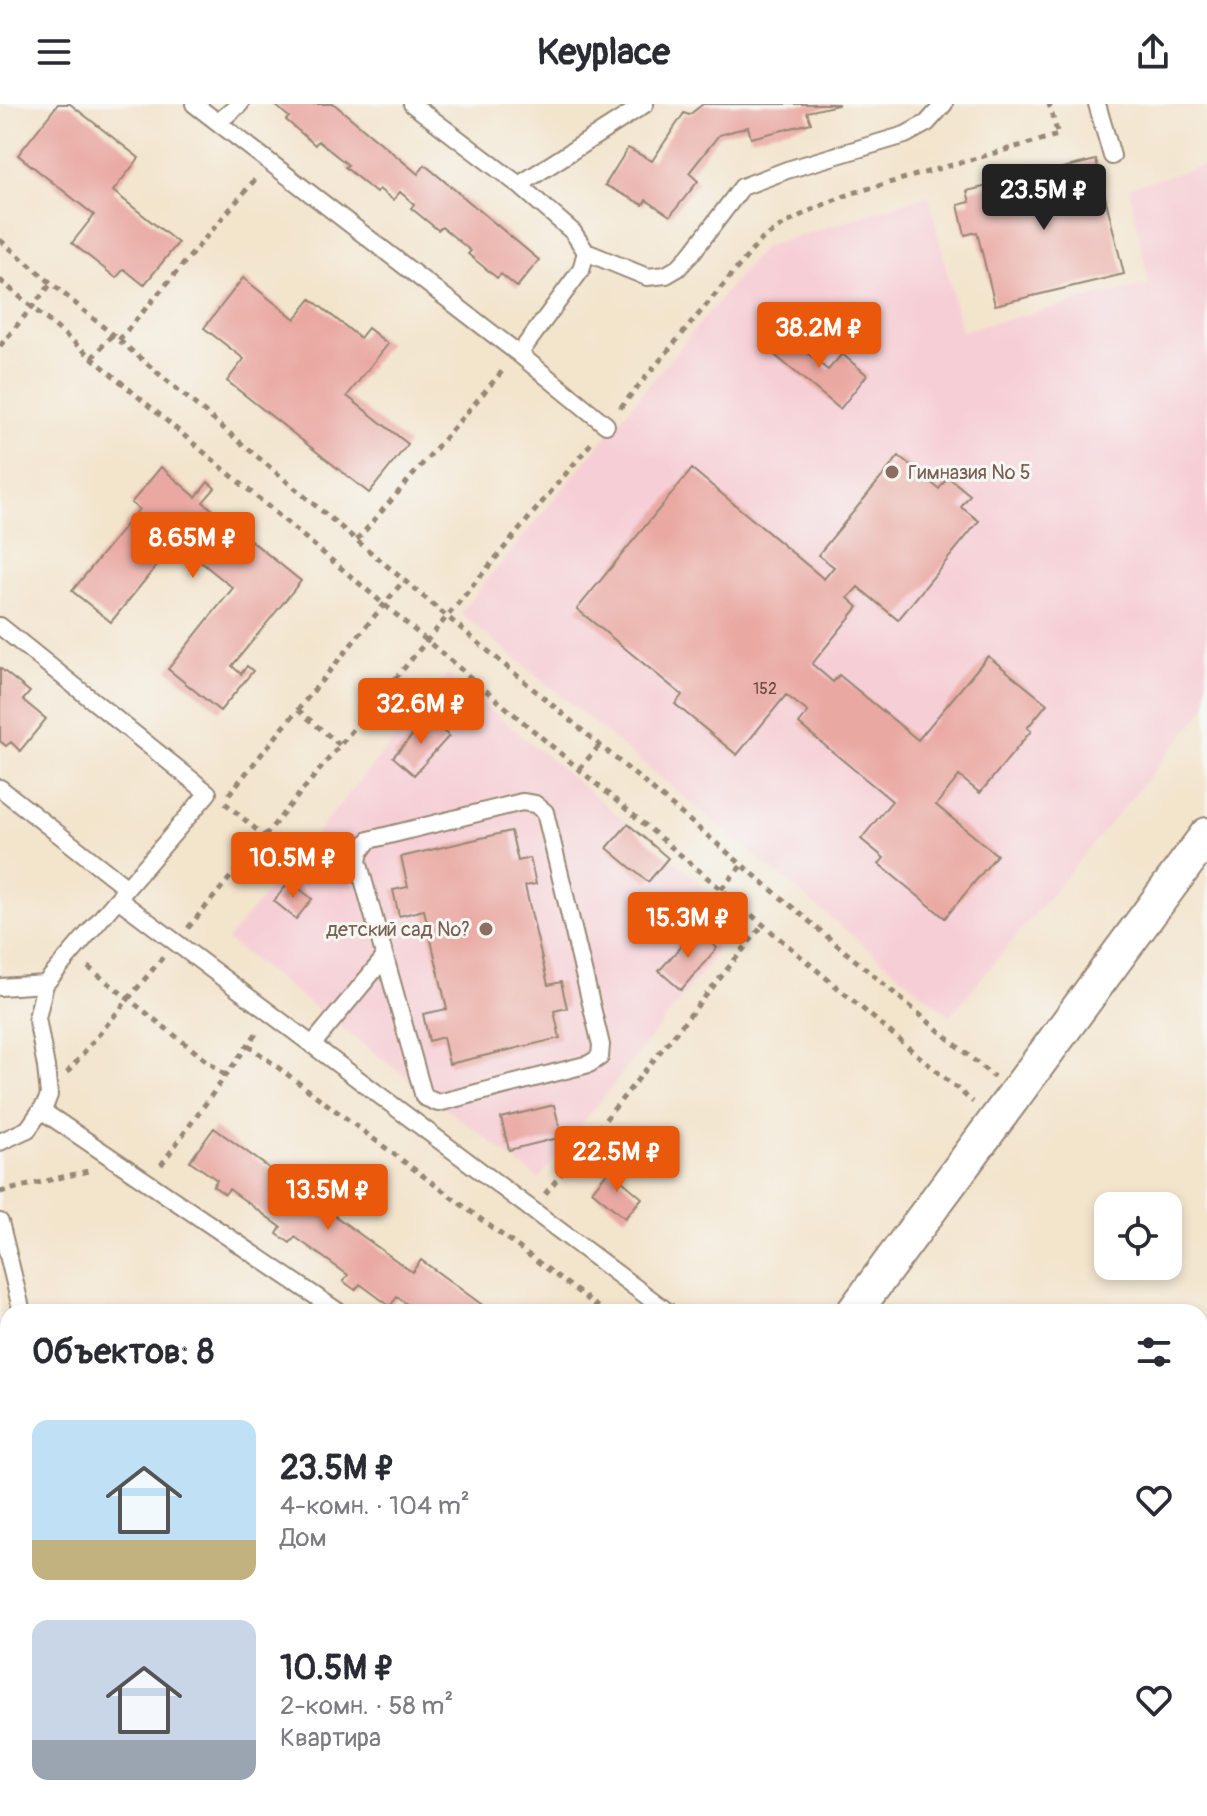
<!DOCTYPE html>
<html lang="ru">
<head>
<meta charset="utf-8">
<style>
	body { margin:0; font-family:Pangolin,sans-serif; background:#f7f7f7; color:#2b2b33; height:100vh; display:flex; flex-direction:column; font-size:30px; white-space:nowrap }
	* { box-sizing:border-box; margin:0 }
	p { font-size:26px; color:#7c7c81 }
	.icon { flex:none; width:44px; height:44px; fill:none; stroke:currentColor; stroke-width:2; stroke-linecap:round; stroke-linejoin:round }
	.map { position:relative; flex:1; overflow:hidden }
	.side { position:absolute; left:0px; top:1200px; width:1208px; height:512px; display:flex; flex-direction:column; background:#fff; border-radius:24px 24px 0 0; box-shadow:0 4px 12px #0003 }
	.side>* { flex:none }
	.fabs { position:absolute; left:1094px; top:1088px; display:grid; gap:16px }
	.fabs a { display:grid; place-items:center; width:88px; height:88px; border-radius:16px; background:#fff; box-shadow:0 4px 12px #0003; font-size:40px }
	.price { position:absolute; translate:-50% -68px; padding:0 18px; border-radius:8px; background:#ea580c; color:#fff; font-size:26px; line-height:52px; filter:drop-shadow(0 2px 4px #0008) }
	.price::after { content:''; position:absolute; left:50%; top:48px; width:24px; height:18px; margin-left:-12px; background:inherit; clip-path:polygon(0 0,100% 0,50% 100%) }
	.price.active { background:#222; color:#fff }
	ul { padding:0; list-style:none }
	li { display:flex; align-items:center; gap:24px; height:200px; padding:0 32px }
	li span { display:grid; place-items:center; flex:none; width:224px; height:160px; border-radius:16px; color:#555 }
	li>.icon { margin-inline-start:auto }
	span .icon { width:96px; height:96px; fill:#fffc; stroke-width:1 }
	li b { font-size:34px }
	h2 { display:flex; justify-content:space-between; align-items:center; height:96px; padding:0 32px; font-size:34px }
	header { display:flex; justify-content:space-between; align-items:center; height:104px; padding:0 32px; background:#fff; font-size:36px; font-weight:700 }
	.map>svg:first-child { display:block }
	.built { fill:#f6cfd6 }
	.building { fill:#eaa8a2 }
	.lines { fill:none; stroke-linecap:round; stroke-linejoin:round }
	.lane-casing { stroke:#978775; stroke-width:20 }
	.street-casing { stroke:#978775; stroke-width:38 }
	.path { stroke:#978775; stroke-width:5; stroke-dasharray:6 6; stroke-linecap:butt }
	.lane { stroke:#fff; stroke-width:16 }
	.street { stroke:#fff; stroke-width:34 }
	.education-dot { fill:#8d6e63; stroke:#f6f6f2; stroke-width:3 }
	.labels { text-anchor:middle; stroke-width:6; stroke-linejoin:round; paint-order:stroke }
	.number-label { font-size:16px; fill:#674a3f }
	.education-label { font-size:20px; fill:#785e54; stroke:#f6f6f2; text-anchor:start }
</style>
</head>
<body>
<header><svg class="icon" aria-label="menu" viewBox="0 0 24 24"><path d="M4 6h16M4 12h16M4 18h16"/></svg>Keyplace<svg class="icon" aria-label="share" viewBox="0 0 24 24"><path d="M12 15V3M7 8l5-5 5 5M5 13v7h14v-7"/></svg></header>
<div class="map">
<svg width="1207" height="1712" viewBox="0 0 1207 1712">
	<rect width="100%" height="100%" fill="#f6f6f2"/>
	<filter id="ink" filterUnits="userSpaceOnUse"><feTurbulence type="fractalNoise" baseFrequency=".0125" numOctaves="2"/><feDisplacementMap in="SourceGraphic" scale="16" xChannelSelector="R" yChannelSelector="G"/><feConvolveMatrix kernelMatrix="1 2 1 2 8 2 1 2 1" color-interpolation-filters="sRGB"/></filter>
	<filter id="wash" filterUnits="userSpaceOnUse"><feTurbulence type="fractalNoise" baseFrequency=".006" numOctaves="4" result="noise"/><feDisplacementMap in="SourceGraphic" scale="32" xChannelSelector="R" yChannelSelector="G"/><feGaussianBlur stdDeviation="1.8" result="paint"/><feColorMatrix in="noise" values="0 0 0 0 0 0 0 0 0 0 0 0 0 0 0 0 0 1.4 0 .05"/><feComposite in="paint" operator="in"/></filter>
	<g filter="url(#wash)">
		<rect width="100%" height="100%" fill="#f3e4cc"/>
		<path class="built" d="M1207,61V603L950,912L460,509L763,143L929,91L961,227L1149,180L1129,83Z
			M448,571L744,815L539,1075L227,836Z"/>
		<g id="blocks">
			<path class="building" d="M58,0H70L139,54L113,87L178,139L144,181L124,165L116,174L72,139L94,111L18,51Z
				M274,0H334L418,70L425,61L539,156L517,183L501,170L497,174L468,150L471,147L442,123L438,126L411,104L414,100L400,88L393,96L379,85L376,89L345,63L348,61L318,37L315,41L286,16L289,13Z
				M703,0H838V1L807,8L811,19L751,34L748,23L719,31L689,69L698,77L670,112L646,96L643,101L605,81L628,44L652,57L684,9L689,11Z
				M1096,56L1124,170L995,201L977,128L965,131L958,101L970,98L967,87Z
				M243,174L295,215L311,195L360,234L368,224L388,240L347,292L408,340L369,389L227,277L244,255L204,224Z
				M779,226L828,266L842,250L867,271L840,305L765,243Z
				M899,352L939,385L948,373L970,391L961,403L979,417L898,516L858,483L848,494L858,503L812,560L833,578L839,571L918,636L988,552L1047,600L1027,624L1031,627L980,689L959,672L936,701L997,751L945,814L879,760L884,754L861,735L892,697L799,620L808,608L786,591L737,651L675,600L682,591L577,505L692,365L824,475L834,463L818,451Z
				M161,363L196,393L208,378L215,384L203,398L301,477L232,562L241,570L247,562L253,567L220,607L168,565L233,484L176,438L111,518L72,487L139,405L131,399Z
				M0,564L30,588L23,596L46,615L20,647L11,638L6,642L0,637Z
				M428,614L449,632L414,671L393,653Z
				M628,720L668,754L648,778L607,744Z
				M511,727L518,757L530,754L536,780L525,782L548,881L561,878L567,904L554,907L560,934L449,960L443,933L429,937L423,910L447,905L424,806L399,812L393,786L408,783L401,753Z
				M290,777L312,795L296,815L274,797Z
				M696,825L717,844L681,886L659,867Z
				M554,1001L562,1033L509,1046L501,1014Z
				M214,1024L412,1168L421,1156L492,1208H418L397,1193L390,1202L360,1180L355,1186L343,1177L348,1171L295,1133L290,1139L277,1130L281,1123L229,1085L225,1090L213,1082L217,1076L190,1057Z
				M609,1066L642,1094L625,1114L592,1087Z
				M0,1295L8,1301V1352L0,1347Z
				M169,1704H195L190,1712H172L167,1708Z
				M220,1704H311L306,1712H232Z"/>
		</g>
	</g>
	<g filter="url(#ink)">
		<use href="#blocks" fill-opacity="0" stroke="#978775" stroke-width="2"/>
		<g class="lines">
			<defs>
				<path id="lane" d="M194,0L519,250L606,321
					M412,0L519,81L573,128L586,148L581,166L519,250
					M1097,0L1112,52
					M218,18L240,0
					M519,81L645,0
					M586,148L647,173L666,171L678,164L691,150L742,83L787,66L905,31L927,19L944,0
					M0,522L208,689L45,880L37,914L46,963L49,991L46,999L28,1025L0,1038
					M0,684L127,784
					M522,698L535,700L545,708L601,941L600,953L589,960L438,999L424,993L358,757L360,748L369,736Z
					M118,795L668,1208
					M0,883L45,880
					M312,941L385,853
					M41,1006L339,1208
					M0,1118L22,1208
					M0,1377L8,1382
					M423,1704L435,1712
					M125,1712L133,1704"/>
				<path id="street" d="M854,1208L1207,731
					M485,1712L489,1704"/>
			</defs>
			<use href="#lane" class="lane-casing"/>
			<use href="#street" class="street-casing"/>
			<path class="path" d="M0,136L994,973
				M0,176L973,998
				M119,236L258,72
				M0,242L51,180
				M92,254L112,231
				M620,304L760,137C789,115 820,101 853,89L1058,31L1049,0
				M357,436L505,264
				M298,606L340,641
				M579,665L600,641
				M229,690L404,476
				M225,699L264,732
				M721,785L742,761
				M188,824L593,337
				M88,863L225,971
				M248,941L605,1208
				M67,969L163,853
				M161,1061L258,927
				M0,1088L92,1066
				M545,1090L763,821
				M0,1426L8,1430
				M0,1515L8,1513
				M0,1694L4,1712"/>
			<use href="#lane" class="lane"/>
			<use href="#street" class="street"/>
		</g>
	</g>
	<g class="education-dot">
		<circle cx="892" cy="368" r="8"/>
		<circle cx="486" cy="825" r="8"/>
	</g>
	<g class="labels">
		<g class="number-label">
			<text x="765" y="590">152</text>
		</g>
		<g class="education-label">
			<text x="908" y="375">Гимназия № 5</text>
			<text x="470" y="832" text-anchor="end">детский сад №?</text>
		</g>
	</g>
</svg>
<div class="fabs">
<a><svg class="icon" aria-label="locate" viewBox="0 0 24 24"><circle cx="12" cy="12" r="6"/><path d="M12 2v4M12 18v4M2 12h4M18 12h4"/></svg></a>
</div>
<b class="price active" style="left:1044px;top:128px">23.5M ₽</b>
<b class="price" style="left:819px;top:266px">38.2M ₽</b>
<b class="price" style="left:193px;top:476px">8.65M ₽</b>
<b class="price" style="left:421px;top:642px">32.6M ₽</b>
<b class="price" style="left:293px;top:796px">10.5M ₽</b>
<b class="price" style="left:688px;top:856px">15.3M ₽</b>
<b class="price" style="left:617px;top:1090px">22.5M ₽</b>
<b class="price" style="left:328px;top:1128px">13.5M ₽</b>
<section class="side">
<h2>Объектов: 8<svg class="icon" aria-label="filters" viewBox="0 0 24 24"><path d="M4 7h16M4 17h16"/><circle cx="9" cy="7" r="2"/><circle cx="15" cy="17" r="2"/></svg></h2>
<ul>
<li><span style="background:linear-gradient(#bfe0f5 75%,#c2b280 0)"><svg class="icon" aria-label="home" viewBox="0 0 24 24"><path d="M3 11l9-7 9 7M6 9v11h12V9"/></svg></span><div><b>23.5M ₽</b><p>4-комн. · 104 m²</p><p>Дом</p></div><svg class="icon" aria-label="heart" viewBox="0 0 24 24"><path d="M12 20l-8-8c-3-5 5-10 8-4 3-6 11-1 8 4z"/></svg></li>
<li><span style="background:linear-gradient(#c9d6e8 75%,#9aa5b1 0)"><svg class="icon" aria-label="home" viewBox="0 0 24 24"><path d="M3 11l9-7 9 7M6 9v11h12V9"/></svg></span><div><b>10.5M ₽</b><p>2-комн. · 58 m²</p><p>Квартира</p></div><svg class="icon" aria-label="heart" viewBox="0 0 24 24"><path d="M12 20l-8-8c-3-5 5-10 8-4 3-6 11-1 8 4z"/></svg></li>
</ul>
</section>
</div>
</body>
</html>
